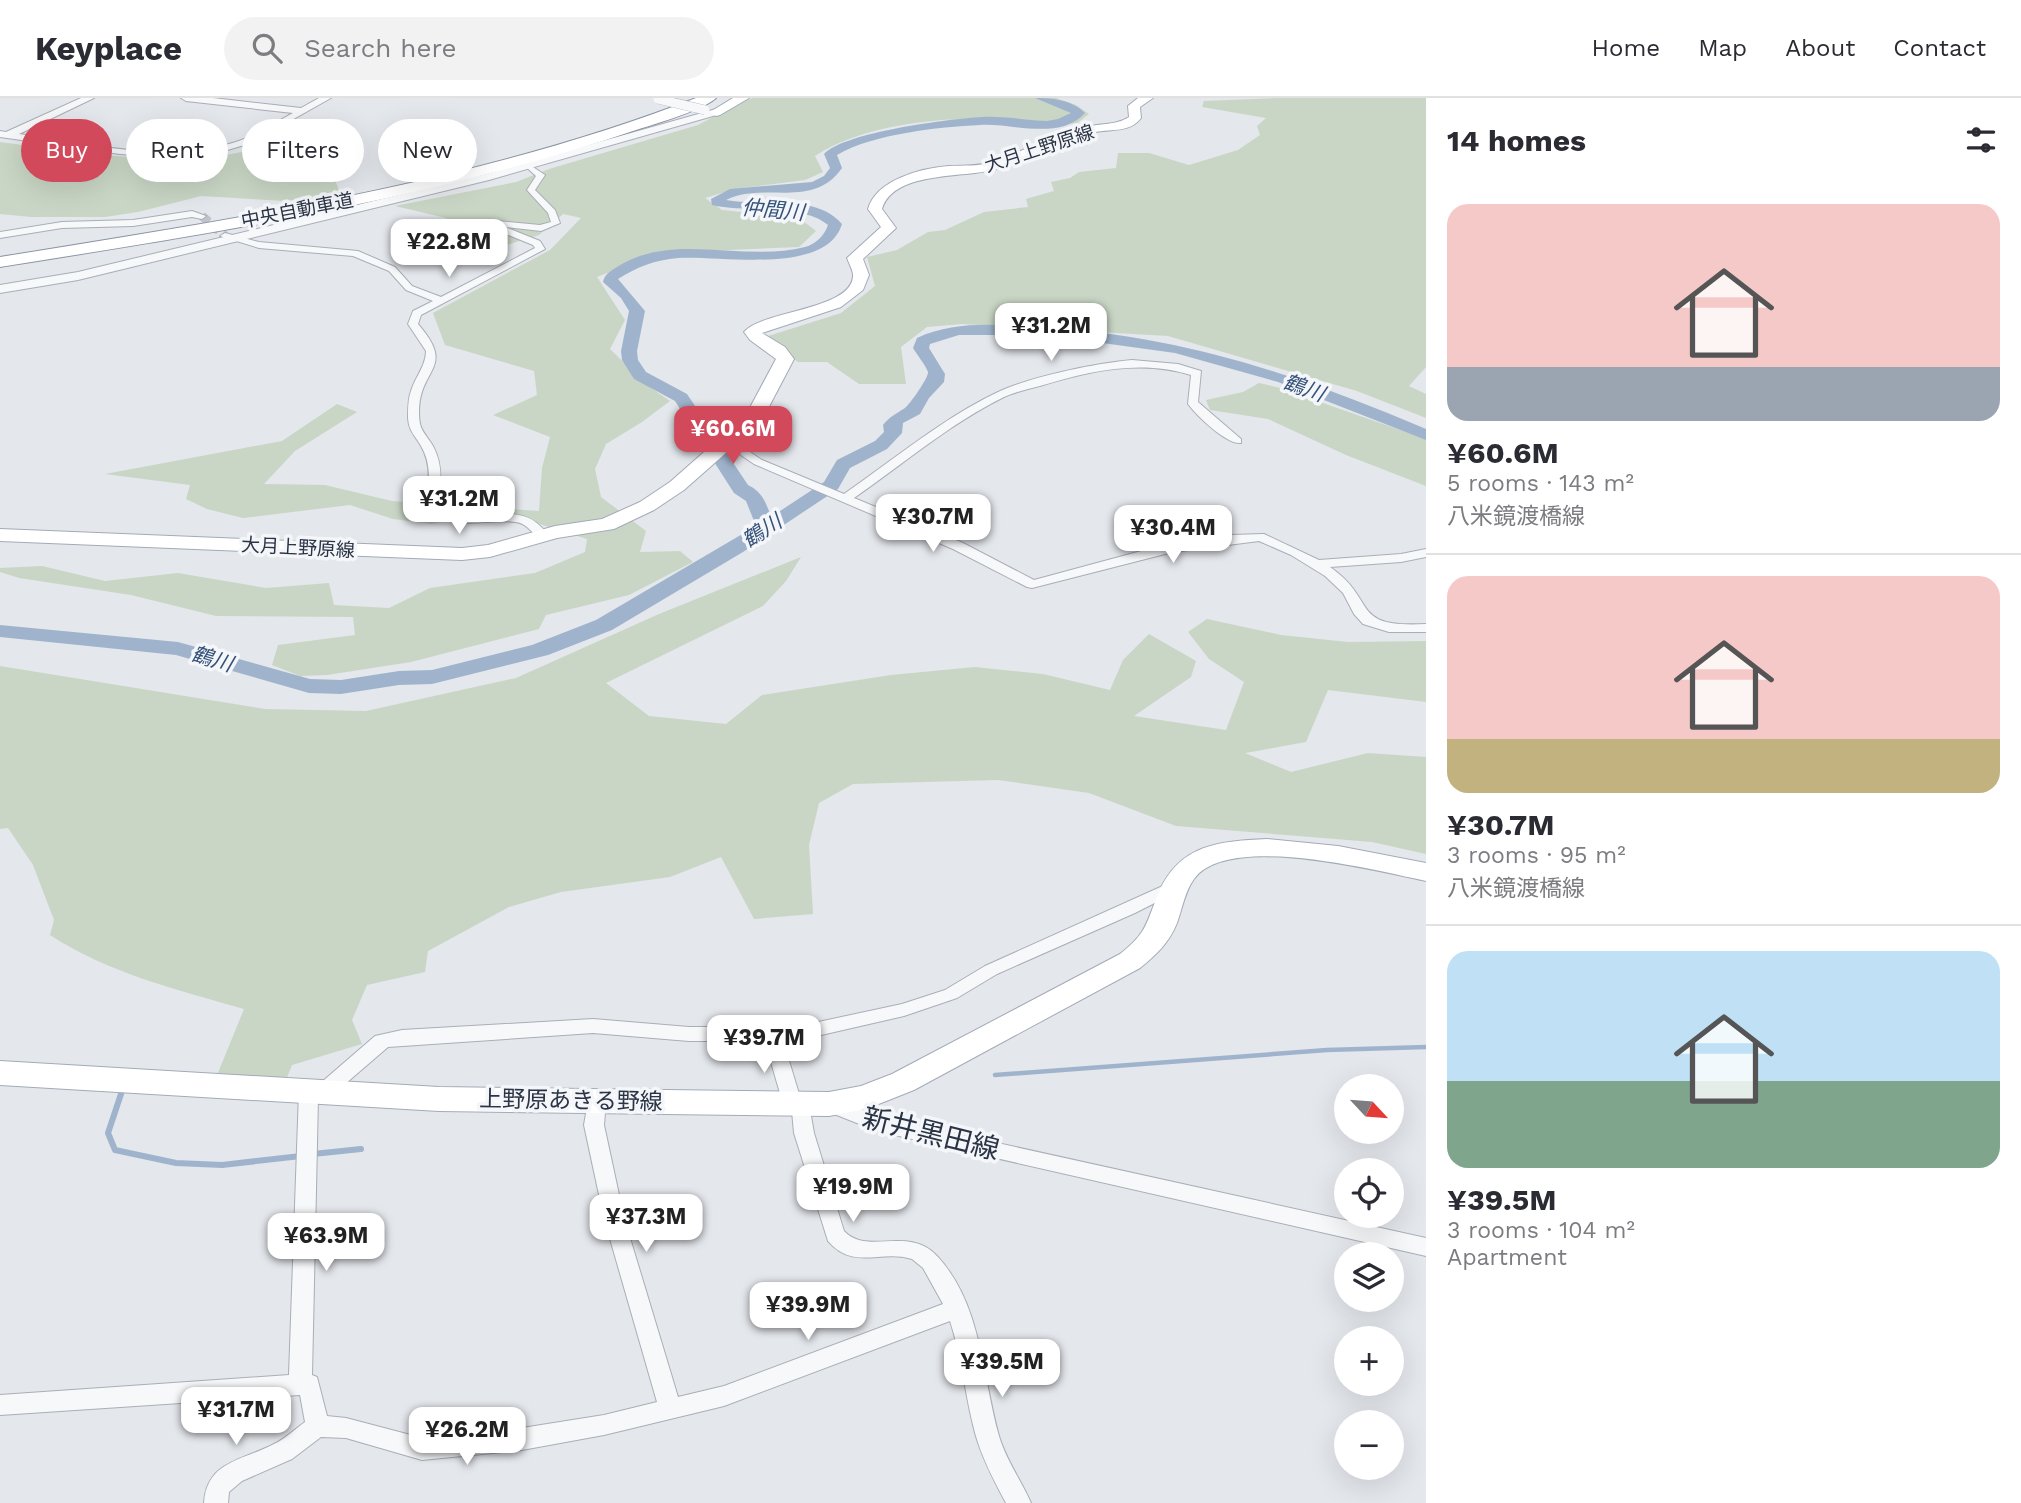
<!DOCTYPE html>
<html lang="en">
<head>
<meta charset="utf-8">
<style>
	body { margin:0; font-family:"Work Sans","Noto Sans JP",sans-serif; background:#f2f2f3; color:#2b2b33; height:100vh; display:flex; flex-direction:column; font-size:26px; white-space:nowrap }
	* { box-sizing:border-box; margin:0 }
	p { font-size:23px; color:#7c7c81 }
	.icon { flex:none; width:38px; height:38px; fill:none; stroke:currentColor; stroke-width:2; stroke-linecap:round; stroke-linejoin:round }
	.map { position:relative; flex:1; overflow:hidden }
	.details { display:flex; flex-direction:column; background:#fff; width:595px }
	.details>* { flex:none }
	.guide { position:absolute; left:21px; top:21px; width:665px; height:63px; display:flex; gap:14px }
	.needle { width:46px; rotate:116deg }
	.tools { position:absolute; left:1334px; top:976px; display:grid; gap:14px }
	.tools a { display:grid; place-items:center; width:70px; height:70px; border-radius:50%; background:#fff; box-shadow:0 7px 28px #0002; font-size:35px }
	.price { position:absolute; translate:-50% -60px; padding:0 16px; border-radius:14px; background:#fff; color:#222; font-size:23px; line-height:46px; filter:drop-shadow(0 2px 4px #0008) }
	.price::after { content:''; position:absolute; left:50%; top:42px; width:21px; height:16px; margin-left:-10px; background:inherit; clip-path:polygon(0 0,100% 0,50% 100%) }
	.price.on { background:#d1495b; color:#fff }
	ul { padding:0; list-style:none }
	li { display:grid; align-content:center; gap:14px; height:371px; padding:0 21px }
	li+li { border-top:2px solid #e1e1e2 }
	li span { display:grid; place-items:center; height:217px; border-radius:21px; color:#555 }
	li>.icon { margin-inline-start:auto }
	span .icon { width:126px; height:126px; fill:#fffc; stroke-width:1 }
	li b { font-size:30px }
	h2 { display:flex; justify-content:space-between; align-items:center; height:84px; padding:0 21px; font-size:30px }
	.chip { padding:0 24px; border-radius:32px; background:#fff; box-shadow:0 7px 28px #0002; font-size:24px; line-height:63px }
	.chip.on { background:#d1495b; color:#fff }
	header { display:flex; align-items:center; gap:42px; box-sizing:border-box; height:98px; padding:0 35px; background:#fff; border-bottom:2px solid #e1e1e2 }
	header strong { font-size:33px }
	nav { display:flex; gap:38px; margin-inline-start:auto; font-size:24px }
	.search { width:490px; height:63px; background:#f2f2f3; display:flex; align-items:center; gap:18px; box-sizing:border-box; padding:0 24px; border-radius:38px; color:#7c7c81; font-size:26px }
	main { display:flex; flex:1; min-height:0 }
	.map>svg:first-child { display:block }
	.green { fill:#c9d6c5 }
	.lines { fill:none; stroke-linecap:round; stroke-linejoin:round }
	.stream-far1 { stroke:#9fb4cc; stroke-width:4.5 }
	.stream { stroke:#9fb4cc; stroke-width:6 }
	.river { fill:#9fb4cc; fill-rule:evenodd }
	.minor-tunnel { stroke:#bfc3cb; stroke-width:9; stroke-dasharray:9 4.5; stroke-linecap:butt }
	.minor-casing { stroke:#a9aeb7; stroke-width:2 }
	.tertiary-casing { stroke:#a9aeb7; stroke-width:2 }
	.primary-casing { stroke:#a3abb8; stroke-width:2 }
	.motorway-casing { stroke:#8b94a3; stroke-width:2 }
	.minor { fill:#f7f8fa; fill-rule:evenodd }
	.tertiary { fill:#f7f8fa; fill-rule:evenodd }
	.primary { fill:#fff; fill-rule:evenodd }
	.motorway { fill:#fff; fill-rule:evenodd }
	.minor-bridge-casing { stroke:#a9aeb7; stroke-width:10; stroke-linecap:butt }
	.minor-bridge { stroke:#f7f8fa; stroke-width:9 }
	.labels { text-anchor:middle; stroke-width:7; stroke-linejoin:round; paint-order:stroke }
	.far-street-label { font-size:19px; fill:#2b3445; stroke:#f4f6f9 }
	.far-water-label { font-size:21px; font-style:italic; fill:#34527a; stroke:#f4f6f9 }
	.street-label { font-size:23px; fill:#2b3445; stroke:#f4f6f9 }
	.near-street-label { font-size:28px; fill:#2b3445; stroke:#f4f6f9 }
</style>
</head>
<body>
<header>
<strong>Keyplace</strong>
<div class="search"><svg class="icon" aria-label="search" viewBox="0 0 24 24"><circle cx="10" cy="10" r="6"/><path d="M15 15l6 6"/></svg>Search here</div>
<nav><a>Home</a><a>Map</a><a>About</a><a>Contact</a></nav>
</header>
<main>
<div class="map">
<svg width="1426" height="1405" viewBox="0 0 1426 1405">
	<rect width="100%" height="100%" fill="#e4e7ec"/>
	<path class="green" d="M753,0H1056L1076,7L1089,16L1076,26C998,17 883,14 815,58L823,74L805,82L735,91L705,100L722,112L799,120L816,133L799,149L658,155L597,179L625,222L610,251L648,288L670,303L642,324L606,346L595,371L601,399L646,433L640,454L680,453L693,464L629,497L546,517L539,531L411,564L327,577L300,578L272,567L278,547L355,537L353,519L216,518L131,497L19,480L0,474V470L42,468L105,483L178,475L266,490L329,485L334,507L389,510L430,490L535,475L585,454L587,441L530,423L462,420L432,426L393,421L350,407L243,420L207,411L186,401L190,387L105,376L282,343L337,306L357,314L295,353L264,386L325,387L392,403L539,413L542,370L550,339L493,317L537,297L534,273L445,247L433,215L550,152L581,120L563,116L539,137L503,148L486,146L446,120L395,108L516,84L549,71L698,27L743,3Z
		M1277,0H1426V269L1409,288L1426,296V320L1357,293L1168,238L962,226L927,229L901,249L906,286H859L827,264H798L765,239L841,215L875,188L867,159L897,152L928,134L945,132L984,114L1028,109L1026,101L1054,93L1051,84L1070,80L1079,74L1116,70L1118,55H1149L1189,67L1238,52L1260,37L1257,28L1266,20L1202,9L1204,3Z
		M0,44C65,53 129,63 194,59C215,58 233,58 253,50C261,53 270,58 279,61C306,69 331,60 339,93L334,97L285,103L201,98L138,114L105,119H31L0,116Z
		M1259,285L1280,290L1426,341V388L1346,357L1268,321L1210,312L1206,302L1243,294Z
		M801,459L786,483L763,508L606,585L649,618L726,626L762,597L891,577L975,569L1043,576L1110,592L1123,562L1149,536L1196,563L1191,579L1134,618L1226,632L1244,584L1209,561L1188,534L1207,521L1281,537L1348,544L1426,543V604L1328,592L1306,644L1245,655L1291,674L1368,655L1426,659V756L1372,744L1176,728L1089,695L998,682L853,686L819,705L809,747L813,816L754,821L721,759L670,779L561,794L509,809L428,853L425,874L367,887L352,922L362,946L292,967L282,992L213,987L244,911C178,892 108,875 50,837L54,822L33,767L8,730L0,731V568L265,611L366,613L516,580L659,516Z"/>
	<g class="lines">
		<path class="stream-far1" d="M995,977L1327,952L1426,949"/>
		<path class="stream" d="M123,990L108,1035L115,1052L176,1065L222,1067L301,1058
			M313,1056L361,1051"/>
		<path class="river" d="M1035,0C1053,0 1072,2 1085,15C1060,43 1013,25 980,27C939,29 872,36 837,57L842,70C813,112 765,83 726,102C762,109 816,95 842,126C826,178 721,157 678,160C655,162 637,169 618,181L645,213L637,253L638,262L646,274L687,296L748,387C762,394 766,404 771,419L824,384L837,362L875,343L884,334L883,327C890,318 896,316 905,310C910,306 929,279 928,274C925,266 917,257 913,250L917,240C956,222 997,227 1038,229C1183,238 1293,275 1426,331V342L1278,284L1175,255L1088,243L997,237H959L930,246L929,250L945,276L944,284L929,300L920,316L903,325L902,335L887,351L850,370L838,391L743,454L612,532L548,557L432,586L399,587L341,596L309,595L176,557L0,539V527L178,544L310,581L341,582L399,573L432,572L532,547L596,522L756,428L746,403L734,395L675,303L634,281L622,262L621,253L629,213L621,200L603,184C605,176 610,173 617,169C673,133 744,165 805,149C816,146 824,138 828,127C802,105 746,115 712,107L711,101L730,91L812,84L824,78L830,70L824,56C845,34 949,21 982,19C1003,18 1025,22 1047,23L1058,21L1071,15Z"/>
		<path class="minor-tunnel" d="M202,118L225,138"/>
		<defs>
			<path id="minor" d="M530,67L545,77L535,92L555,112L560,125L541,133L505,129L540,143L545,151L421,217L418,226C457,271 419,269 419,314C419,333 424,333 433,348C442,365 442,382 438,401C473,440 516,392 548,437L542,441C532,437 528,425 515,424C478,419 453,439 426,401C430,383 431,365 421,348C415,337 409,334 408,320C408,311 408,301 411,293C415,279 426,268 426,253L408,226L413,213L433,203L406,192L389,173L353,158L259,150L220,138L225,135L259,144L358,153L395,169L412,188L441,199L535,150L533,147L496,132L494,126L498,123L540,127L551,124L548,115L527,92L536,78L526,69Z
				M192,113L206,118L202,121L192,119L133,128L62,130L0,140V134L62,124L133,122Z
				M1132,262L1178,266L1201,273L1198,304L1241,341V345C1227,347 1197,318 1188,306L1191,277C1141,261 1089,273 1040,288C1028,291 1015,294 1004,299C951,325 903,366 854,400L963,445L1034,482L1145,452L1231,437L1264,436L1319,462L1401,456L1426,451V459L1401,464L1330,469C1379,503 1348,530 1426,526V534H1389L1363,526L1354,516L1343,495L1325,478L1291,457L1259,443L1173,454L1032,490L1027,489L953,451L754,366L722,344L732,342L762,362L844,396C893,362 942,321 996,295C1028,279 1097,265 1132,262Z
				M1176,782L1182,783L1184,787L1182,791L1135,815L997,876L957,900L904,918L795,943H783L800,999L808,1001L814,1035L844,1133C867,1158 909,1127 937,1158C982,1206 982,1278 999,1338C1006,1362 1021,1382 1031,1405H1006C994,1383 982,1360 975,1335C965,1298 962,1259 950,1223L724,1308L604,1337L522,1352L422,1362L346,1340L321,1339L292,1361L242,1383L229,1394L228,1405H204C207,1363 242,1363 274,1346C285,1341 295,1331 305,1324L300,1297L0,1317V1297L289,1277L299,994L302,989L309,987L316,989L375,938L402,932L593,921L689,929H795L902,906L945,892L985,868ZM593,935L689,943H765L783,1006L786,1011L792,1013L794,1035L828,1143C854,1173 880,1151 912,1161L923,1170L943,1206L724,1288L678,1299L624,1120L604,1027L606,1003L603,998L596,996L589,998L584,1027L604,1120L657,1304L604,1317L522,1330L422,1340L346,1320L327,1318L317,1279L312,1277L318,1000L330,999L388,949Z
				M831,1000L880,1019L1426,1140V1158L877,1033L824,1012L821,1007L824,1002Z"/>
			<path id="tertiary" d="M81,0H94L19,36C86,45 162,65 229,46C252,40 273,26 293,15L186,3L181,0H213L301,10L319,0H331L251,45L211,57L183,60L120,56L0,39V33L6,34Z
				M716,11L721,14L720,16L489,82L78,182L0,195V187L78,174L486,76Z"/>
			<path id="primary" d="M733,0H749L720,17L716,18L710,14Z
				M1138,0H1153L1140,9L1141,20C1129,36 1109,30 1091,35C1060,44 1031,60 1000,70C970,81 894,71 882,111L896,130L863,161L869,177L863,192L841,209L762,235L785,249L794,261L761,324L684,392L654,412L614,431L557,440L490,459L462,462L0,443V431L462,450L488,447L555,428L602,421L640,404L670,384L746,317L776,261L750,242L744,234C762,212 855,212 853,176C852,171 849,165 847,160L881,129L868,111C876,82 921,70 949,68C963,67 978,69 992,64C1022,54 1051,38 1082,30C1097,25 1116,28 1129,19L1128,8Z
				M1267,741L1338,748L1426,765V783C1377,773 1228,734 1194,781C1185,793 1182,811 1177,825C1169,845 1156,857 1140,870L914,992L866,1011L829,1018L439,1013L0,987V963L439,989L829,994L861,988L892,976L1120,856C1148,834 1146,825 1159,794C1180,746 1220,743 1267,741Z"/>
			<path id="motorway" d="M696,0H716C704,12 652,27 633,33C428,102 213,135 0,169V159C234,121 474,86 696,0Z"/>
		</defs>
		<use href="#minor" class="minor-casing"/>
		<use href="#tertiary" class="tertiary-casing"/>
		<use href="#primary" class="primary-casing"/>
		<use href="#motorway" class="motorway-casing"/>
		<use href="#minor" class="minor"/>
		<use href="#tertiary" class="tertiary"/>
		<use href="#primary" class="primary"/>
		<use href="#motorway" class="motorway"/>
		<defs>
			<path id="minor-bridge" d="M658,1L705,12"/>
		</defs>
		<use href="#minor-bridge" class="minor-bridge-casing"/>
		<use href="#minor-bridge" class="minor-bridge"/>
	</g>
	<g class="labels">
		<g class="far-street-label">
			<text transform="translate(1039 50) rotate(-18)" y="7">大月上野原線</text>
			<text transform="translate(297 112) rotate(-11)" y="7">中央自動車道</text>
			<text transform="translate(298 449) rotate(3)" y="7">大月上野原線</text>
		</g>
		<g class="far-water-label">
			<text transform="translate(773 112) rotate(5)" y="7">仲間川</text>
			<text transform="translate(1304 290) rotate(20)" y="7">鶴川</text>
			<text transform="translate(762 433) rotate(-33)" y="7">鶴川</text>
			<text transform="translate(212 561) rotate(16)" y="7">鶴川</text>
		</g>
		<g class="street-label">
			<text transform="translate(571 1002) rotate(1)" y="8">上野原あきる野線</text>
		</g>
		<g class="near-street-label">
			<text transform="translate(931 1035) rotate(14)" y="10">新井黒田線</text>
		</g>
	</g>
</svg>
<div class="tools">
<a><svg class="needle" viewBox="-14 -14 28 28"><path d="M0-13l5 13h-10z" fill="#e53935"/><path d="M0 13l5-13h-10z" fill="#7c7c81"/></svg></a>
<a><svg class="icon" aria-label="locate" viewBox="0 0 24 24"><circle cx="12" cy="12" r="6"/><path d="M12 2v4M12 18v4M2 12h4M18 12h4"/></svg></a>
<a><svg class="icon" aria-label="layers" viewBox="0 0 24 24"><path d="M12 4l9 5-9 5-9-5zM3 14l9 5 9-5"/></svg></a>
<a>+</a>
<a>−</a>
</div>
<b class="price" style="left:449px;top:181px">¥22.8M</b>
<b class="price" style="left:1051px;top:265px">¥31.2M</b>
<b class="price on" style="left:733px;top:368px">¥60.6M</b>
<b class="price" style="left:459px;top:438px">¥31.2M</b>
<b class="price" style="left:933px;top:456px">¥30.7M</b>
<b class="price" style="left:1173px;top:467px">¥30.4M</b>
<b class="price" style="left:764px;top:977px">¥39.7M</b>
<b class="price" style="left:853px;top:1126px">¥19.9M</b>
<b class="price" style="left:646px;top:1156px">¥37.3M</b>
<b class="price" style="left:326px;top:1175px">¥63.9M</b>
<b class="price" style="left:808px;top:1244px">¥39.9M</b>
<b class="price" style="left:1002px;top:1301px">¥39.5M</b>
<b class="price" style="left:236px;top:1349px">¥31.7M</b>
<b class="price" style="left:467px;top:1369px">¥26.2M</b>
<div class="guide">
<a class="chip on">Buy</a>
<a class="chip">Rent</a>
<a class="chip">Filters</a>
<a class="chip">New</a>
</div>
</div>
<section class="details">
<h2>14 homes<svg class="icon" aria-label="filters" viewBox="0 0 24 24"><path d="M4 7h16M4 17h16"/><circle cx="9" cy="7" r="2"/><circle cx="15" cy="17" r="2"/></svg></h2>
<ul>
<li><span style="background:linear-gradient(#f6c9c9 75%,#9aa5b1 0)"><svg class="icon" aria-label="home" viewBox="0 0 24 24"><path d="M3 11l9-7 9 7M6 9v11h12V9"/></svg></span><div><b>¥60.6M</b><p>5 rooms · 143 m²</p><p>八米鏡渡橋線</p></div></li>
<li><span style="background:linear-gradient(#f6c9c9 75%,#c2b280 0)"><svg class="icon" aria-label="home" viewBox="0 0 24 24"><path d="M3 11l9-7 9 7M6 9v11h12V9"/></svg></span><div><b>¥30.7M</b><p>3 rooms · 95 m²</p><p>八米鏡渡橋線</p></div></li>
<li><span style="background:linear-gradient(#bfe0f5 60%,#7fa58c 0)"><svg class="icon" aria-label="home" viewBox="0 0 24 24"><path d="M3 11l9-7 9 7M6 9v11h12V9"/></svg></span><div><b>¥39.5M</b><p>3 rooms · 104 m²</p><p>Apartment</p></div></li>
</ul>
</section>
</main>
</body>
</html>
